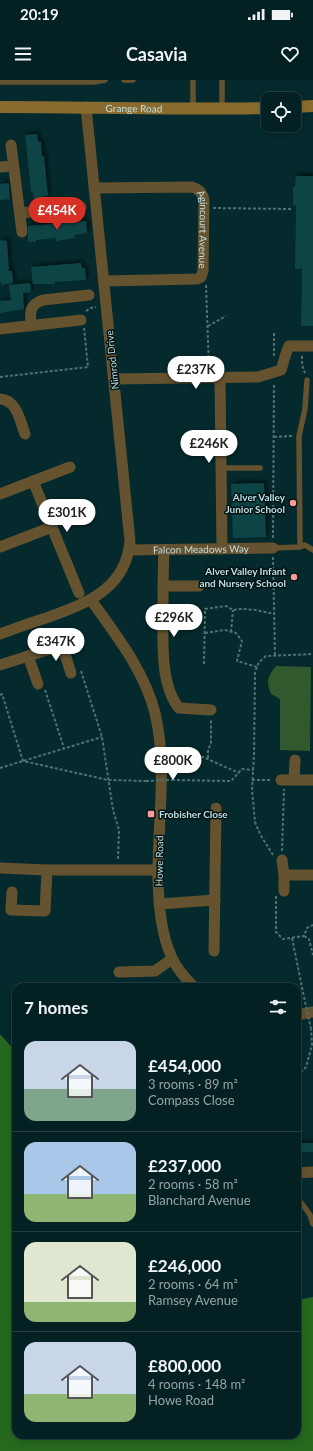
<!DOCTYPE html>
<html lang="en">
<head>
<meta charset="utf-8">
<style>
	body { margin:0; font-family:Lato,sans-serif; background:#112d2f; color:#f1f3f6; height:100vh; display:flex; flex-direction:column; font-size:15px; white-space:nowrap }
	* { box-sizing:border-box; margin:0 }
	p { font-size:13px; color:#97a3a5 }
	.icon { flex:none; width:22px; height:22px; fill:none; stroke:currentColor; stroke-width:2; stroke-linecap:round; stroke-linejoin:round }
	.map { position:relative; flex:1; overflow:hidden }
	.drawer { position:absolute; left:12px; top:903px; width:289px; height:456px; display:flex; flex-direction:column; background:#032022; border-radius:12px; box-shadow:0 2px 6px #0003,0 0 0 1px #243e40 }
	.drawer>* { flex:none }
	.controls { position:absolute; left:261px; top:12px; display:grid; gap:8px }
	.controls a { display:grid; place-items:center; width:40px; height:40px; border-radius:8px; background:#032022; box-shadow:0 2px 6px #0003,0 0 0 1px #243e40; font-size:20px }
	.price { position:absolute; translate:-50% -34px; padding:0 9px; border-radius:14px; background:#fff; color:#222; font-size:13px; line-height:26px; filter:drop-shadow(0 1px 2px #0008) }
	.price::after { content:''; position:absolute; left:50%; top:24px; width:12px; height:9px; margin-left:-6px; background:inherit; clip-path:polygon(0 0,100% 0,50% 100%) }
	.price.active { background:#d93025; color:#fff }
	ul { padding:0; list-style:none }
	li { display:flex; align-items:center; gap:12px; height:100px; padding:0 12px }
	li+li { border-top:1px solid #243e40 }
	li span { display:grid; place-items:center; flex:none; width:112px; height:80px; border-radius:12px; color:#555 }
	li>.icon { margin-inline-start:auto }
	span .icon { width:48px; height:48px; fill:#fffc; stroke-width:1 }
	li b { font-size:17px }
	h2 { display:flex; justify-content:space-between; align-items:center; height:48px; padding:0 12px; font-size:17px }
	.status { display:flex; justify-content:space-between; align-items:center; height:28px; padding:0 20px; background:#032022; direction:ltr }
	.status svg { height:11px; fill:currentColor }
	header { display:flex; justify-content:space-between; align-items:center; height:52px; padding:0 12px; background:#032022; font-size:18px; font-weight:700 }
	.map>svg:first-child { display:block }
	.green { fill:#32582d }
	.forest { fill:#26681e }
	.building { fill:#0c4447; filter:url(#shadow) }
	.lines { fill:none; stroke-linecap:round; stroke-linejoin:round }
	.path { stroke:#4e7274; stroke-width:2; stroke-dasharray:3 2; stroke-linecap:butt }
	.lane { stroke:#65522f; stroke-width:5.5 }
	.street { stroke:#65522f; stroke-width:11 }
	.secondary { stroke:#896b2f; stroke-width:12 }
	.path-bridge { stroke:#4e7274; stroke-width:2; stroke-dasharray:3 2; stroke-linecap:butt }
	.poi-dot { fill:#f59b99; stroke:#001214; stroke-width:1.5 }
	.labels { text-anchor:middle; stroke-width:3; stroke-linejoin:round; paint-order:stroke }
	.street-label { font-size:10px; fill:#bedfe1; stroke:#001214 }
	.poi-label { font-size:10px; font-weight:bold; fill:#bedfe1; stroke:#001214; text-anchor:end }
</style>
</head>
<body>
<div class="status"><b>20:19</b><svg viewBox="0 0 49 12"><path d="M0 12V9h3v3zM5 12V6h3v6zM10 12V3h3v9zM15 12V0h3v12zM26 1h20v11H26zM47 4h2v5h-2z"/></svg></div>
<header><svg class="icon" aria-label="menu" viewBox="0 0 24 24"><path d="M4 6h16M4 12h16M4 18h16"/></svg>Casavia<svg class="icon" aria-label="heart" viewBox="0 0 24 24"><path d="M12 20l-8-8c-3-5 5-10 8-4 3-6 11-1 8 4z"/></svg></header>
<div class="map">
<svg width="313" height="1371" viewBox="0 0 313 1371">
	<defs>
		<filter id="shadow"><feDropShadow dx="2.5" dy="-2.5" stdDeviation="2" flood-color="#0009"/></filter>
	</defs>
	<rect width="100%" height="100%" fill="#042a2d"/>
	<path class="green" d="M276,586L311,587L310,671L280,670V619L271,614C266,601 267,597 276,586Z"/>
	<path class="forest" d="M0,954L16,972V1355H297V1220L313,1217V1371H0Z"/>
	<path class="building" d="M37,54L38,62L41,61L42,76H44L48,116H44L45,123L34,124L33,111L31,112L25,55Z
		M296,96H313V246H301L302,189H295L296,125H293V107H295Z
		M9,103L10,119L0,120V104Z
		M86,141L87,153L75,155V158L56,161V158L36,160V162H28V146Z
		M0,160L7,161L9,191H12L13,203L1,205L0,200Z
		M81,183L82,188H85L86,200L55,202V204H33L31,187Z
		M30,203L31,212L23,213L24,229L0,233V221L11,220L9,205Z
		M264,403L266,457L233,458L231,404Z
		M297,1063H313V1072H297Z"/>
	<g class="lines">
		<path class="path" d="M213,128L292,129
			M206,205L209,289
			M86,231L91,228L96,227
			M208,246L226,236
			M274,276V252
			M302,276V285L305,293
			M0,297L88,287L84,248
			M274,357L292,356
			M273,458L274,303
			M273,477L275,575
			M231,552L233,530
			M205,553L225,550L236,553L242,561L237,581L257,587
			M204,584L205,529L226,526L233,530L242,529L256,530L274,534
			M81,591L102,657L113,730L119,750L118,780
			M45,610L64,668
			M0,615L2,614L23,681L108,700L146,701
			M171,677H203L239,693
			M208,678V670L211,663V639
			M0,688L102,657
			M172,700L231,701L242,689L253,690
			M252,700H271
			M282,771L284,709
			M273,775L260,754L255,742L252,710L254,675L255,592L259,582L266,576L313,574
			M276,816V852L283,859L304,856L307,848L313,845
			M304,856L309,859L313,875
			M292,858L304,917
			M297,996L306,987L312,965L311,949"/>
		<path class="lane" d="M124,0H133
			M193,0V28
			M222,0V29
			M0,2H94L105,0
			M221,388H260
			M300,467L305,465L313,470
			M273,468L300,467L299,356L305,329L307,300
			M297,1117L310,1135L313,1144"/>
		<g class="street">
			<path d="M11,65L22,152"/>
			<path d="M0,87L13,86"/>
			<path id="s1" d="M94,108L192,107C199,109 203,113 204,121L203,191L201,197L197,199L104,201"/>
			<path d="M20,133L81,127"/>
			<path d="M31,246C30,232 29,225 43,220L89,215"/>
			<path d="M0,249L81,240"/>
			<path d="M220,298L222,469"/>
			<path d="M114,299L258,297L281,290C284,282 285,274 289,266H313"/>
			<path d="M0,319C17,320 20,341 25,354"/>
			<path d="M33,401L79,513"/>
			<path d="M0,414L70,387"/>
			<path d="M0,467L52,447"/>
			<path id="s2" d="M129,470L273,468"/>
			<path d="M164,470C163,490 163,511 163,532C163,561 160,605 179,628L211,630"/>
			<path d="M163,506H199"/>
			<path d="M91,520C116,555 144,590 155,633C168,688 157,745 158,801C159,827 161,854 172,878C177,889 186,899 194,907"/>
			<path d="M0,554C16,548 33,542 49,537C88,523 126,508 130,461L86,27"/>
			<path d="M62,565L71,593"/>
			<path d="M28,576L38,604"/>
			<path d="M0,585L75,561"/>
			<path d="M281,700H313"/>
			<path d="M294,700L295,680"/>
			<path d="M282,780L284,795V811"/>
			<path d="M0,788L47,790"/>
			<path d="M284,795H313"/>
			<path d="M12,812L11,830L45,831L47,790H158"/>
			<path d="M159,824L215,820"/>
			<path d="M214,871L216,728"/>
			<path d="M119,892L155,891L172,879"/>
			<path d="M297,935L313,932"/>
			<path d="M297,1093L313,1092"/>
		</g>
		<g class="secondary">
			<path id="s3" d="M0,27C89,27 179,30 268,28"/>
			<path d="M294,27L313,26"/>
		</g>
		<path class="path-bridge" d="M146,701L172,700
			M304,917L311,949"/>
	</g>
	<g class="poi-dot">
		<circle cx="293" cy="423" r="4"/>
		<circle cx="294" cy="497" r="4"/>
		<rect x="147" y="730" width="8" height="8" rx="2"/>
	</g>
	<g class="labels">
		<g class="street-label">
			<text dy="4" stroke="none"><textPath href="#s3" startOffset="134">Grange Road</textPath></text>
			<text dy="4" stroke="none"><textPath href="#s1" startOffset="146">Agincourt Avenue</textPath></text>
			<text transform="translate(112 280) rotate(-96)" y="4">Nimrod Drive</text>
			<text dy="4" stroke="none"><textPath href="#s2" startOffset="72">Falcon Meadows Way</textPath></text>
			<text transform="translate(159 781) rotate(-89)" y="4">Howe Road</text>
		</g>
		<g class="poi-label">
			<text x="285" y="421">Alver Valley<tspan x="285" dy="12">Junior School</tspan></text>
			<text x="286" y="495">Alver Valley Infant<tspan x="286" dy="12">and Nursery School</tspan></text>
			<text x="159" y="738" text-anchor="start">Frobisher Close</text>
		</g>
	</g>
</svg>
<div class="controls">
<a><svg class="icon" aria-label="locate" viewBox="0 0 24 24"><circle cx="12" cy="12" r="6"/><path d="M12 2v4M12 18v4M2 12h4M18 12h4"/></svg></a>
</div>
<b class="price active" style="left:57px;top:151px">£454K</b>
<b class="price" style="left:196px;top:310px">£237K</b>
<b class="price" style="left:209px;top:384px">£246K</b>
<b class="price" style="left:67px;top:453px">£301K</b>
<b class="price" style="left:174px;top:558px">£296K</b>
<b class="price" style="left:56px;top:582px">£347K</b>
<b class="price" style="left:173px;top:701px">£800K</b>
<section class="drawer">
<h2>7 homes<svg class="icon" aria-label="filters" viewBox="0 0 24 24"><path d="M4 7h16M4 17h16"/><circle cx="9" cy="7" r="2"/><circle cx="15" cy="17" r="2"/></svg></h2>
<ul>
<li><span style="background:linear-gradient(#c9d6e8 60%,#7fa58c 0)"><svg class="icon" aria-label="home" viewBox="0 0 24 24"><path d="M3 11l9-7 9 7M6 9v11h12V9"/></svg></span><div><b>£454,000</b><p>3 rooms · 89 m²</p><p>Compass Close</p></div></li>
<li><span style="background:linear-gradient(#a9c7e8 65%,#8fb573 0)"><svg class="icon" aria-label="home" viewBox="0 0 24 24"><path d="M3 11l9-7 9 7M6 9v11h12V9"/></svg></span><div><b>£237,000</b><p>2 rooms · 58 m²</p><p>Blanchard Avenue</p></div></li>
<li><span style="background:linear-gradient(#dfe7d0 75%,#8fb573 0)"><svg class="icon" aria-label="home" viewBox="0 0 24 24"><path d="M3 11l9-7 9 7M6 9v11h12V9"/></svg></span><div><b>£246,000</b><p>2 rooms · 64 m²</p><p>Ramsey Avenue</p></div></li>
<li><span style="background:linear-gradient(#c9d6e8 65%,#8fb573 0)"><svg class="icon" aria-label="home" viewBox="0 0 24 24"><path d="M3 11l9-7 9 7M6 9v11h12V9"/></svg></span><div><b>£800,000</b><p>4 rooms · 148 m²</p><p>Howe Road</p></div></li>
</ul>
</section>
</div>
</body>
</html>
